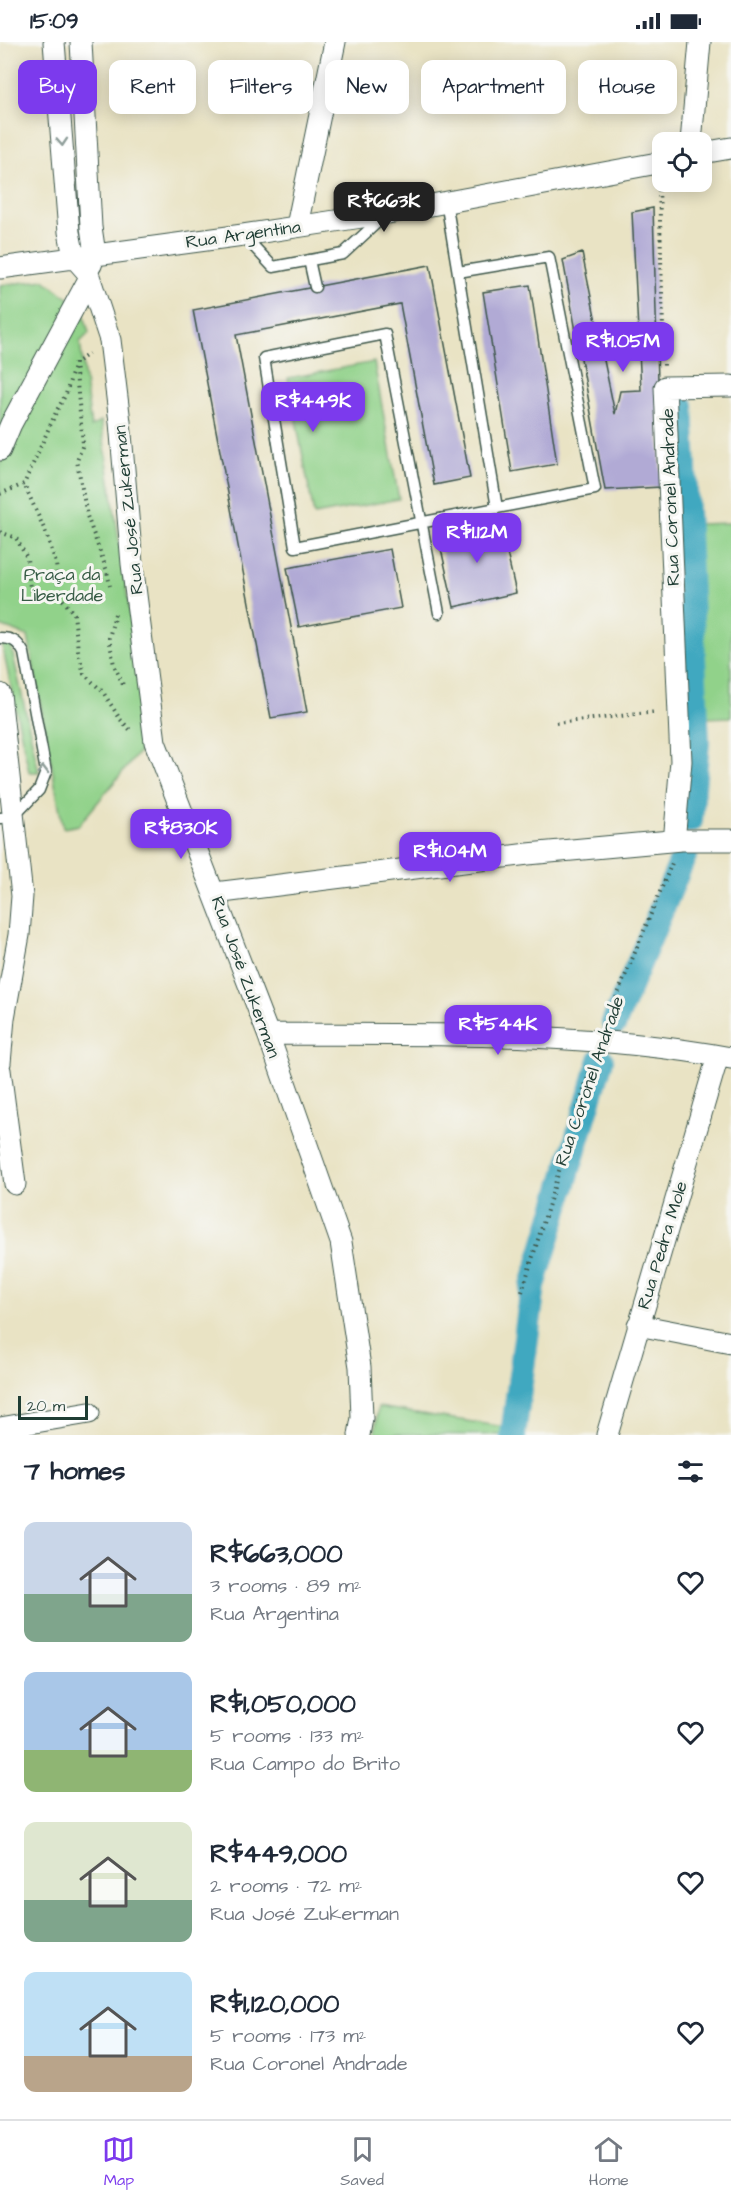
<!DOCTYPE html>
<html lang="en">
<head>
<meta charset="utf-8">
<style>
	body { margin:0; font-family:"Architects Daughter",sans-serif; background:#f6f6f7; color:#1f2937; height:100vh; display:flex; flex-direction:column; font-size:22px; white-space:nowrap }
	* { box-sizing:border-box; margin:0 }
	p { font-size:20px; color:#747a83 }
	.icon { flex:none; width:33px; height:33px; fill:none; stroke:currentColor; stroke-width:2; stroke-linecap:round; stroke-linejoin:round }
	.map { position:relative; height:1393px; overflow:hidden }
	.drawer { display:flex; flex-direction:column; background:#fff; flex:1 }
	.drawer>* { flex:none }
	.banner { position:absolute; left:18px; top:18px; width:696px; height:54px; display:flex; gap:12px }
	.tools { position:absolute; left:652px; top:90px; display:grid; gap:12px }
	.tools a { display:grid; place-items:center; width:60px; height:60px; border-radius:12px; background:#fff; box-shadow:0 3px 15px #0003; font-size:30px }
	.scale { position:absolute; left:18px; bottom:15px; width:70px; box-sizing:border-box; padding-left:6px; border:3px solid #1f3d34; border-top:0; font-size:16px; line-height:21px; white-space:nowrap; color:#1f3d34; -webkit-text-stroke:4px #f6f6f2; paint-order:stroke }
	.price { position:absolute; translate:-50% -51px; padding:0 14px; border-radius:12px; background:#7c3aed; color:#fff; font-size:20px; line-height:39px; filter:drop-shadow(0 2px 3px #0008) }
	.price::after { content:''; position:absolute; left:50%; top:36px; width:18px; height:14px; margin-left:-9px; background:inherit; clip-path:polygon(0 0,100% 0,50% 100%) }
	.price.active { background:#222; color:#fff }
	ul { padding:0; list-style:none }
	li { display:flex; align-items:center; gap:18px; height:150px; padding:0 24px }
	li span { display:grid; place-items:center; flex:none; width:168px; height:120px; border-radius:12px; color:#555 }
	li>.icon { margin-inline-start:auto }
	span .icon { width:72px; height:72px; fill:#fffc; stroke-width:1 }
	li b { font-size:26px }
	h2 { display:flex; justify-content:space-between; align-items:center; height:72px; padding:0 24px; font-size:26px }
	.pill { padding:0 21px; border-radius:12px; background:#fff; box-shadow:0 3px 15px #0003; font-size:21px; line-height:54px }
	.pill.active { background:#7c3aed; color:#fff }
	.status { display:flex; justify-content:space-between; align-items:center; height:42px; padding:0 30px; background:#fff; direction:ltr }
	.status svg { height:16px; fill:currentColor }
	.tab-bar { display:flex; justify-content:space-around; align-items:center; height:84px; border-top:2px solid #e0e1e3; background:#fff; font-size:16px; color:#747a83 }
	.tab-bar a { display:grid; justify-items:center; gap:3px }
	.tab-bar .active { color:#7c3aed }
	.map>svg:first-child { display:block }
	.green { fill:#91d28a; stroke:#58885f; stroke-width:1.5 }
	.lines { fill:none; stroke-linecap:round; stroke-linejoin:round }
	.canal { stroke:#40a8c0; stroke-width:26 }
	.building { fill:#b1aad5 }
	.lane-casing { stroke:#3d564a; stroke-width:13 }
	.street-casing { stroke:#3d564a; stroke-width:23 }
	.path { stroke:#3d564a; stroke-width:4; stroke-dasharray:1.5 4.5; stroke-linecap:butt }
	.lane { stroke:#fff; stroke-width:10 }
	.street { stroke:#fff; stroke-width:21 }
	.oneway { stroke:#8f9e9a }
	.labels { text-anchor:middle; stroke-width:6; stroke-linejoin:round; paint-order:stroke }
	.street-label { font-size:18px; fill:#1f3d34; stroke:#f6f6f2 }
	.park-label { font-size:18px; fill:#365b45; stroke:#f6f6f2 }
</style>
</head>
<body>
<div class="status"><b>15:09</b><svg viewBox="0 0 49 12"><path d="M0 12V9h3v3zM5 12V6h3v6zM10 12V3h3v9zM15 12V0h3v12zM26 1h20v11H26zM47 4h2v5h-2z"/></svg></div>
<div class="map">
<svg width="731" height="1393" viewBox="0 0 731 1393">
	<rect width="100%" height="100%" fill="#f6f6f2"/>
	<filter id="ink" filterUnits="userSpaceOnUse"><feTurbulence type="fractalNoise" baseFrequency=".0167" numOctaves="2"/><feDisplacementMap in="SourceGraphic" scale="12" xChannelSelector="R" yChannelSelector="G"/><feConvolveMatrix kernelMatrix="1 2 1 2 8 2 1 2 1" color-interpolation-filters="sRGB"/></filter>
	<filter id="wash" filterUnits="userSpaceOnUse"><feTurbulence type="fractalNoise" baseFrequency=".008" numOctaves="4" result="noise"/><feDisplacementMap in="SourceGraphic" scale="24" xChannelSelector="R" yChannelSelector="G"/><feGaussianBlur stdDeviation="1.35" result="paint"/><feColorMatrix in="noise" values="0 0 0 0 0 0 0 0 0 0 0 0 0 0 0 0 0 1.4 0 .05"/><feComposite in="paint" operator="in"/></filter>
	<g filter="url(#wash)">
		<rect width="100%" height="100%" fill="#e9e3c4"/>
		<path class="green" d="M44,238L82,266L89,291L80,300L91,385L101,379L149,698L79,783L63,786L28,594L0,584V243Z
			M374,320L399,457L314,473L288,336Z
			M731,481V675L704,676L698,482Z
			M1,598L10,599L39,730H29Z
			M378,1365L505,1385L503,1393L375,1392Z"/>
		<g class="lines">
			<path class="canal" d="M681,364L697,700L690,778
				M614,981L686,809
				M513,1393L533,1244L601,1018"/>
		</g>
		<g id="blocks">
			<path class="building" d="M653,166L661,445L605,448L563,218L582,211L615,372L620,349L641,348L632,170Z
				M430,223L470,436L434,443L400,262L236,293L307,670L271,676L193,268Z
				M530,243L557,422L512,430L483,250Z
				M500,480L516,551L454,565L438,493Z
				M390,507L401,566L299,585L287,526Z"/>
		</g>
	</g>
	<g filter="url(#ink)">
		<use href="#blocks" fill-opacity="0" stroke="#3d564a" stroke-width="1.5"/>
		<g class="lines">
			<defs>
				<path id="lane" d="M446,159L497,466
					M243,193L273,225L343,212L383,175
					M309,218L315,245
					M439,571L385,292L264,316L295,505C395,485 495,467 595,447L549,215L458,230
					M0,596C13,596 18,600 24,611L46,730L39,748L13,775L0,776"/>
				<path id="street" d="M54,0L69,190L74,215L88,231L110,298L120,380L132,522L155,700L268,992L341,1200L360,1325L362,1376L359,1393
					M81,0L91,185L95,212L91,223
					M691,100L700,0
					M702,111L731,106
					M297,184L335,0
					M0,226L243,193L388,171L663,120
					M0,408L11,382L89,237
					M0,652L22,854L19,893L4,976L0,1021
					M675,789L681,719L665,345L731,344
					M215,851L528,812L681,798H731
					M268,992C422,993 579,988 731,1016
					M0,1028L15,1142
					M638,1283L731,1301
					M0,1386L89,1371
					M607,1393L718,1014"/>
			</defs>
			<use href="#lane" class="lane-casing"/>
			<use href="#street" class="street-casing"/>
			<path class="path" d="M659,142L664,324
				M75,321L83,402L77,419L87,474L107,529L110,544
				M0,452L24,442L57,368L66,352L75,321L89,312
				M0,490L16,496L27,516L30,546L38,555L50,557L59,553L56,521L46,491L24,442
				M59,553L74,572L78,608L84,632L103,650L120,677L132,690
				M115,572L109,596L114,623L124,645
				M556,681L657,670
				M607,978L672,821
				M522,1250L592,1021"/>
			<use href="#lane" class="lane"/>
			<use href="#street" class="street"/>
		</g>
		<defs><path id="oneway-chevron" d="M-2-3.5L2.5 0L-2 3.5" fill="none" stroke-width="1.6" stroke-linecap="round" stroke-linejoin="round" transform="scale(1.5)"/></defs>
		<g class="oneway">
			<use href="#oneway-chevron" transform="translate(62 100) rotate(86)"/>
			<use href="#oneway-chevron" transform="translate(43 728) rotate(-89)"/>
		</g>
	</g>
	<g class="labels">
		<g class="street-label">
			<text transform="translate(243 192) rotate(-8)" y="6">Rua Argentina</text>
			<text transform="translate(670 455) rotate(-92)" y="6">Rua Coronel Andrade</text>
			<text transform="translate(128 468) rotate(-96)" y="6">Rua José Zukerman</text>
			<text transform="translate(246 935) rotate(70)" y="6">Rua José Zukerman</text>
			<text transform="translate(589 1039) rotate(-71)" y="6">Rua Coronel Andrade</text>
			<text transform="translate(662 1203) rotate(-73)" y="6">Rua Pedra Mole</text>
		</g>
		<g class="park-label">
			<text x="62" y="538">Praça da<tspan x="62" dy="21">Liberdade</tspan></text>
		</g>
	</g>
</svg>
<div class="tools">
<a><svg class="icon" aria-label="locate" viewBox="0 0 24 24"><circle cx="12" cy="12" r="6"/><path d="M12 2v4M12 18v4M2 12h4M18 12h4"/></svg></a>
</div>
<div class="scale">20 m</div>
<b class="price active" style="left:384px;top:191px">R$663K</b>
<b class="price" style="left:623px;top:331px">R$1.05M</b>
<b class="price" style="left:313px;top:391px">R$449K</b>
<b class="price" style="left:477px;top:522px">R$1.12M</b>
<b class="price" style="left:181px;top:818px">R$830K</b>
<b class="price" style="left:450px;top:841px">R$1.04M</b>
<b class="price" style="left:498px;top:1014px">R$544K</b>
<div class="banner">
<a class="pill active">Buy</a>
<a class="pill">Rent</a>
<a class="pill">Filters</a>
<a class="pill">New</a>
<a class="pill">Apartment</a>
<a class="pill">House</a>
</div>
</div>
<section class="drawer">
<h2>7 homes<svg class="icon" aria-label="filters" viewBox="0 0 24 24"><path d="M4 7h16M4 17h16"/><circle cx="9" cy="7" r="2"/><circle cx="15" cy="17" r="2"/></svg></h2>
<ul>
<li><span style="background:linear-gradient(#c9d6e8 60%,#7fa58c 0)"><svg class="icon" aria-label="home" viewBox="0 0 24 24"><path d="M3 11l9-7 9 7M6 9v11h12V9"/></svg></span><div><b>R$663,000</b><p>3 rooms · 89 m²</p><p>Rua Argentina</p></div><svg class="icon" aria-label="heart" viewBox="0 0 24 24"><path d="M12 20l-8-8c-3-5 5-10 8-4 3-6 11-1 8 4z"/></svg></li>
<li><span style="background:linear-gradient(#a9c7e8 65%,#8fb573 0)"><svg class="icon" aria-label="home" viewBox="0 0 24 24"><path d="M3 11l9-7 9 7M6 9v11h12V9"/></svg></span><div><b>R$1,050,000</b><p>5 rooms · 133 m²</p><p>Rua Campo do Brito</p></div><svg class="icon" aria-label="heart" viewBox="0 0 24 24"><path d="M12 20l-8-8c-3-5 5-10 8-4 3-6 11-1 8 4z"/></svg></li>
<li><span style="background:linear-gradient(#dfe7d0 65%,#7fa58c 0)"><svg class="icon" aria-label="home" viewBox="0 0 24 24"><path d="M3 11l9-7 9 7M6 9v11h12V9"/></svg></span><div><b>R$449,000</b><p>2 rooms · 72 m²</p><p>Rua José Zukerman</p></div><svg class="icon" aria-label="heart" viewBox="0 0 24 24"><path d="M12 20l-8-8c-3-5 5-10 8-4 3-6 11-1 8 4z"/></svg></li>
<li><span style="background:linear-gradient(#bfe0f5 70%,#b9a48a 0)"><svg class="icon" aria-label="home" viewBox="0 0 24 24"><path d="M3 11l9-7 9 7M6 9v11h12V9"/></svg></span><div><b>R$1,120,000</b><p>5 rooms · 173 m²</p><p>Rua Coronel Andrade</p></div><svg class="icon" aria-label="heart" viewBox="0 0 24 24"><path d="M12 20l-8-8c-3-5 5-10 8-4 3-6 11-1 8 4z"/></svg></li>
</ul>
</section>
<nav class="tab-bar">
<a class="active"><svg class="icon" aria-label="map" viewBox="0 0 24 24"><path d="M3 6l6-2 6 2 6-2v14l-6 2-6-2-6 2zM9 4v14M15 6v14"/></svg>Map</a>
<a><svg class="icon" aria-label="saved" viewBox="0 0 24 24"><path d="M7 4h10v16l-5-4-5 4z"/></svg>Saved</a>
<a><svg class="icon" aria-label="home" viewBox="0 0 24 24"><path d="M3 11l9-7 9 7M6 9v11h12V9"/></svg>Home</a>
</nav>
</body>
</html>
